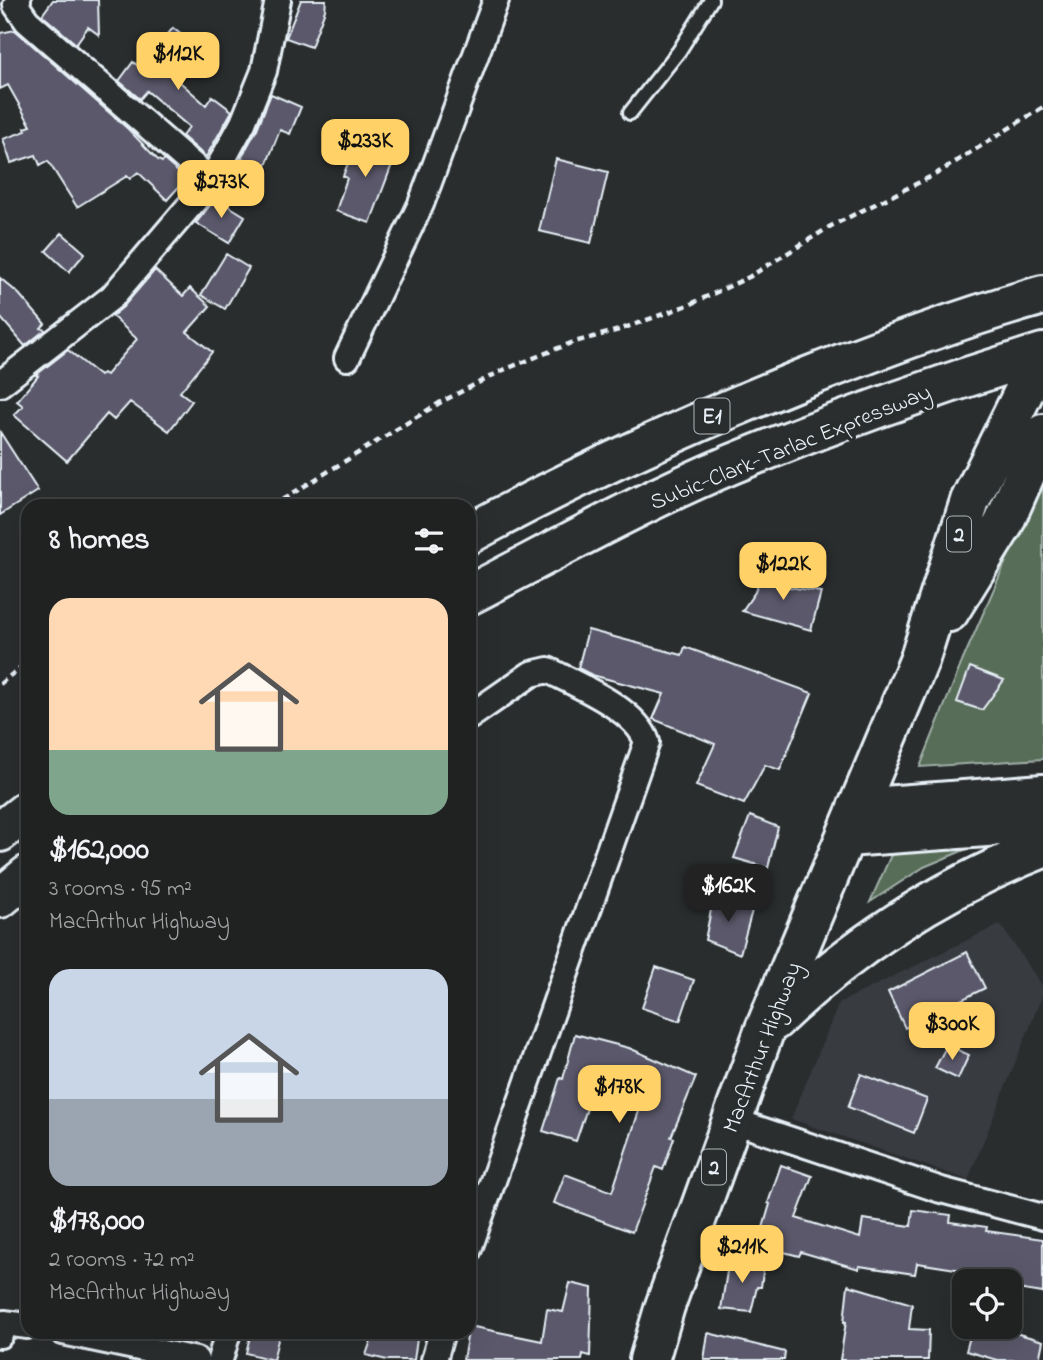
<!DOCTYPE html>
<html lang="en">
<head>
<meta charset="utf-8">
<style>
	body { margin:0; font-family:"Indie Flower",sans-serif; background:#282a2a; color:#f1f3f6; height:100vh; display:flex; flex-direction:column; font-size:26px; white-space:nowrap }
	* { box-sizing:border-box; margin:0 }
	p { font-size:23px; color:#a2a4a5 }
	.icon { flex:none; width:38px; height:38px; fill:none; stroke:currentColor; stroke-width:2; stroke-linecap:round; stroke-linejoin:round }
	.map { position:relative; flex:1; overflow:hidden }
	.details { position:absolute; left:21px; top:499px; width:455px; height:840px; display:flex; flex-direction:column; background:#202222; border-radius:21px; box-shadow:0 7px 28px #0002,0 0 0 2px #3d3f40 }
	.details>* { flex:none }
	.fabs { position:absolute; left:952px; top:1269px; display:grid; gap:14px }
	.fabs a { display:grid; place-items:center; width:70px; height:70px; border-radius:14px; background:#202222; box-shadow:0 7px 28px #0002,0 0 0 2px #3d3f40; font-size:35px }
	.price { position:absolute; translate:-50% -60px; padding:0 16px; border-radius:14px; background:#ffd166; color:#111; font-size:23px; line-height:46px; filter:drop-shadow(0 2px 4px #0008) }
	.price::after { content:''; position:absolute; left:50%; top:42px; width:21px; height:16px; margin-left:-10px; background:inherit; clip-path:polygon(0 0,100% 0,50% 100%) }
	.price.selected { background:#222; color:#fff }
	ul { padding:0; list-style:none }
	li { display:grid; align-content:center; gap:14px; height:371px; padding:0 28px }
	li span { display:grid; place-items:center; height:217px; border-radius:21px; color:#555 }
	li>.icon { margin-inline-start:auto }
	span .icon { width:126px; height:126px; fill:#fffc; stroke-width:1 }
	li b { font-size:30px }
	h2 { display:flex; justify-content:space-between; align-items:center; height:84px; padding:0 28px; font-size:30px }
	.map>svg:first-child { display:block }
	.built { fill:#383a40 }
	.green { fill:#586d58; stroke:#a0afa8; stroke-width:2 }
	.building { fill:#5a596b; stroke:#e8f1f8; stroke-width:2 }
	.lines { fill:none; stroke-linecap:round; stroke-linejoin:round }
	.lane-casing { stroke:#e8f1f8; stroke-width:18 }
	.street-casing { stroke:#e8f1f8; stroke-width:30 }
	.highway-casing { stroke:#e8f1f8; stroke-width:44 }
	.path { stroke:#e8f1f8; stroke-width:4.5; stroke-dasharray:7 5; stroke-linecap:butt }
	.lane { stroke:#2a2d2e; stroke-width:12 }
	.street { stroke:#2a2d2e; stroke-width:24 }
	.highway { stroke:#2a2d2e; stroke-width:38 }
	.labels { text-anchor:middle; stroke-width:7; stroke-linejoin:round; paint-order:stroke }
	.shield { fill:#2a2d2e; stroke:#afb6bb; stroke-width:2 }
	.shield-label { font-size:21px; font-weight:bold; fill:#e8f1f8 }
	.street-label { font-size:23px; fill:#e8f1f8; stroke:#2a2d2e }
</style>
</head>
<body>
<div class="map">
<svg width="1043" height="1360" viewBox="0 0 1043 1360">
	<rect width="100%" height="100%" fill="#2a2d2e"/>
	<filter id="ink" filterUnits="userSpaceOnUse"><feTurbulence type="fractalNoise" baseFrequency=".0143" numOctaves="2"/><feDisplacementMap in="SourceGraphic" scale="14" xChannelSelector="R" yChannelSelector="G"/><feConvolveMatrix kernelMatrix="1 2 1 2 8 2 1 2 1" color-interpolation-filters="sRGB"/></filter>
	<g filter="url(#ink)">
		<path class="built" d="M1000,924L1043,987V994L968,1180L791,1119L839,1003Z"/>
		<path class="green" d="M1043,476V759L920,767L962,662Z
			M981,843L924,867L870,902L891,855Z"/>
		<path class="building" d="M53,0H98L99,35L88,27L76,44L42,15Z
			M301,0H326L325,10L311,47L286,38Z
			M173,28L195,46L172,75L206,105L212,96L232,111L206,157L182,136L189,127L147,91L140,99L119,81L133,62L141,68Z
			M15,30L128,129L158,160L162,162L164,160L186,179L167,200L138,172L130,179L127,176L77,207L48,161L40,165L36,155L11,163L3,139L26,131L25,128L31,126L8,85L0,89V33Z
			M271,94L301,107L290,134L280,130L265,168L241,158L257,129Z
			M359,135L397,151L370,223L336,211L347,178L343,176Z
			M556,159L608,172L591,243L539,231Z
			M216,198L245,216L229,243L196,223Z
			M62,233L85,253L69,272L46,251Z
			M226,254L249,268L225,309L201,295Z
			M155,270L183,296L190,288L210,306L187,332L212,352L180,392L192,401L169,431L130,402L114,420L107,414L67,461L14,415L23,406L17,401L38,376L36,375L68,350L100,376L103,373L106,375L137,339L112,316L123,307Z
			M0,278L19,294L45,324L41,328L45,330L25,346L0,317Z
			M0,432L38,491L0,515Z
			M761,572L791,580L789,587L821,592L811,630L742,611L755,592Z
			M588,630L682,655L685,647L812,693L780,770L765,765L744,804L696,786L715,744L653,719L664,694L592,675L578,668Z
			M970,667L1004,680L982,710L957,702Z
			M750,816L778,827L768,868L734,858Z
			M714,895L753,907L740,954L705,940Z
			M967,952L985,988L905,1028L888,992Z
			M656,967L694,980L680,1021L642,1008Z
			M575,1034L629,1048L696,1077L671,1137L674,1138L663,1170L656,1167L632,1232L554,1203L565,1174L612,1192L646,1090L600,1070L576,1141L543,1131L560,1078L563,1079Z
			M947,1045L969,1055L958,1079L935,1068Z
			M861,1074L927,1099L914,1133L848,1107Z
			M781,1165L812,1176L796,1218L860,1238L863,1219L911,1226L913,1210L951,1215L950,1222L987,1227L986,1231L1043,1239V1293L1010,1288V1281H987L988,1274L917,1263L915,1274L859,1266V1269L801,1252L799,1256L758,1245L770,1204L768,1203Z
			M729,1259L764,1265L761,1287H757L751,1312L721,1309Z
			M570,1283L592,1288L590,1356L583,1354L582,1360H463L469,1326L542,1341L547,1309L563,1312Z
			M848,1285L912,1304L909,1329L929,1330L928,1360H840L846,1322H844Z
			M973,1326H991L1043,1341L1039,1360H997L966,1351Z
			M251,1332H280L273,1360L246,1353Z
			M374,1332H418L414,1360H387L366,1355Z
			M708,1333L785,1352L784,1360H704Z"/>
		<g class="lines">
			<defs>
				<path id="lane" d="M630,113L679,51L711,0"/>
				<path id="street" d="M18,0L16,5L27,21L211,181
					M347,358L421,204L496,0
					M0,384L112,297L211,181L243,123L264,71L278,0
					M469,717L531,674L548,670C577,685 636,709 647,742L469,1249
					M731,1120L941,1190L1043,1217
					M63,1332L196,1360
					M0,1335L4,1323L28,1326
					M220,1360L228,1332
					M434,1360L442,1332"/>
				<path id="highway" d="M469,534C577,475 688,425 802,379C882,348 961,318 1043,295
					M469,595C556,550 641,502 732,464C834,422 938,385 1043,353
					M949,612L1003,525L1043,434
					M857,808L1043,794
					M0,832L28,810
					M846,837L1043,823
					M0,898L28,875
					M774,1021C852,946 943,887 1043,848
					M649,1360L665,1306L765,1029L919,661L970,501L1043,353"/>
			</defs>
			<use href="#lane" class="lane-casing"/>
			<use href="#street" class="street-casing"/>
			<use href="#highway" class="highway-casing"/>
			<path class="path" d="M272,506L441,402L501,371L571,343L619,330L691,304L749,277L831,226L936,174L1043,107
				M0,684L28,661"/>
			<use href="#lane" class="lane"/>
			<use href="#street" class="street"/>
			<use href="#highway" class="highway"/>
		</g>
	</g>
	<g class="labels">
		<g class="shield">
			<rect x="694.5" y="398.5" width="35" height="35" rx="5"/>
			<rect x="947" y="516.5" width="24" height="35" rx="5"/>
			<rect x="702" y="1149.5" width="24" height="35" rx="5"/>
		</g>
		<g class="shield-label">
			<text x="712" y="423">E1</text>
			<text x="959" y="541">2</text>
			<text x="714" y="1174">2</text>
		</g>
		<g class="street-label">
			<text transform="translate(790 446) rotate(-22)" y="8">Subic-Clark-Tarlac Expressway</text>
			<text transform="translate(761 1047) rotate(-69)" y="8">MacArthur Highway</text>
		</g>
	</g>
</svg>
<div class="fabs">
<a><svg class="icon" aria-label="locate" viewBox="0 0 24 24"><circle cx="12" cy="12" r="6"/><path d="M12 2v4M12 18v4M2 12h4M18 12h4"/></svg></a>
</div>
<b class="price" style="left:178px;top:92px">$112K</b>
<b class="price" style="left:365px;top:179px">$233K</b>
<b class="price" style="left:221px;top:220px">$273K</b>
<b class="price" style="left:783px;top:602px">$122K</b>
<b class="price selected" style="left:728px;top:924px">$162K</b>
<b class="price" style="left:952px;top:1062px">$300K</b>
<b class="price" style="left:619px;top:1125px">$178K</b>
<b class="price" style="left:742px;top:1285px">$211K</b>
<section class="details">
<h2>8 homes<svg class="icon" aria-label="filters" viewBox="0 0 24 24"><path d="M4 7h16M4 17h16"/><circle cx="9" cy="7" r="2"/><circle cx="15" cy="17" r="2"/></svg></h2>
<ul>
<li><span style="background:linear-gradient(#ffd9b3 70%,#7fa58c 0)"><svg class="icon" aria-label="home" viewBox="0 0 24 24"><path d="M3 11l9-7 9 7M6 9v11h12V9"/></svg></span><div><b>$162,000</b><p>3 rooms · 95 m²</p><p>MacArthur Highway</p></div></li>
<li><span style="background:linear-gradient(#c9d6e8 60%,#9aa5b1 0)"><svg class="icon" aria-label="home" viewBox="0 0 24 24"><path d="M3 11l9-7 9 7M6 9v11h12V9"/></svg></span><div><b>$178,000</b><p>2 rooms · 72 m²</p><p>MacArthur Highway</p></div></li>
</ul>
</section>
</div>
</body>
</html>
